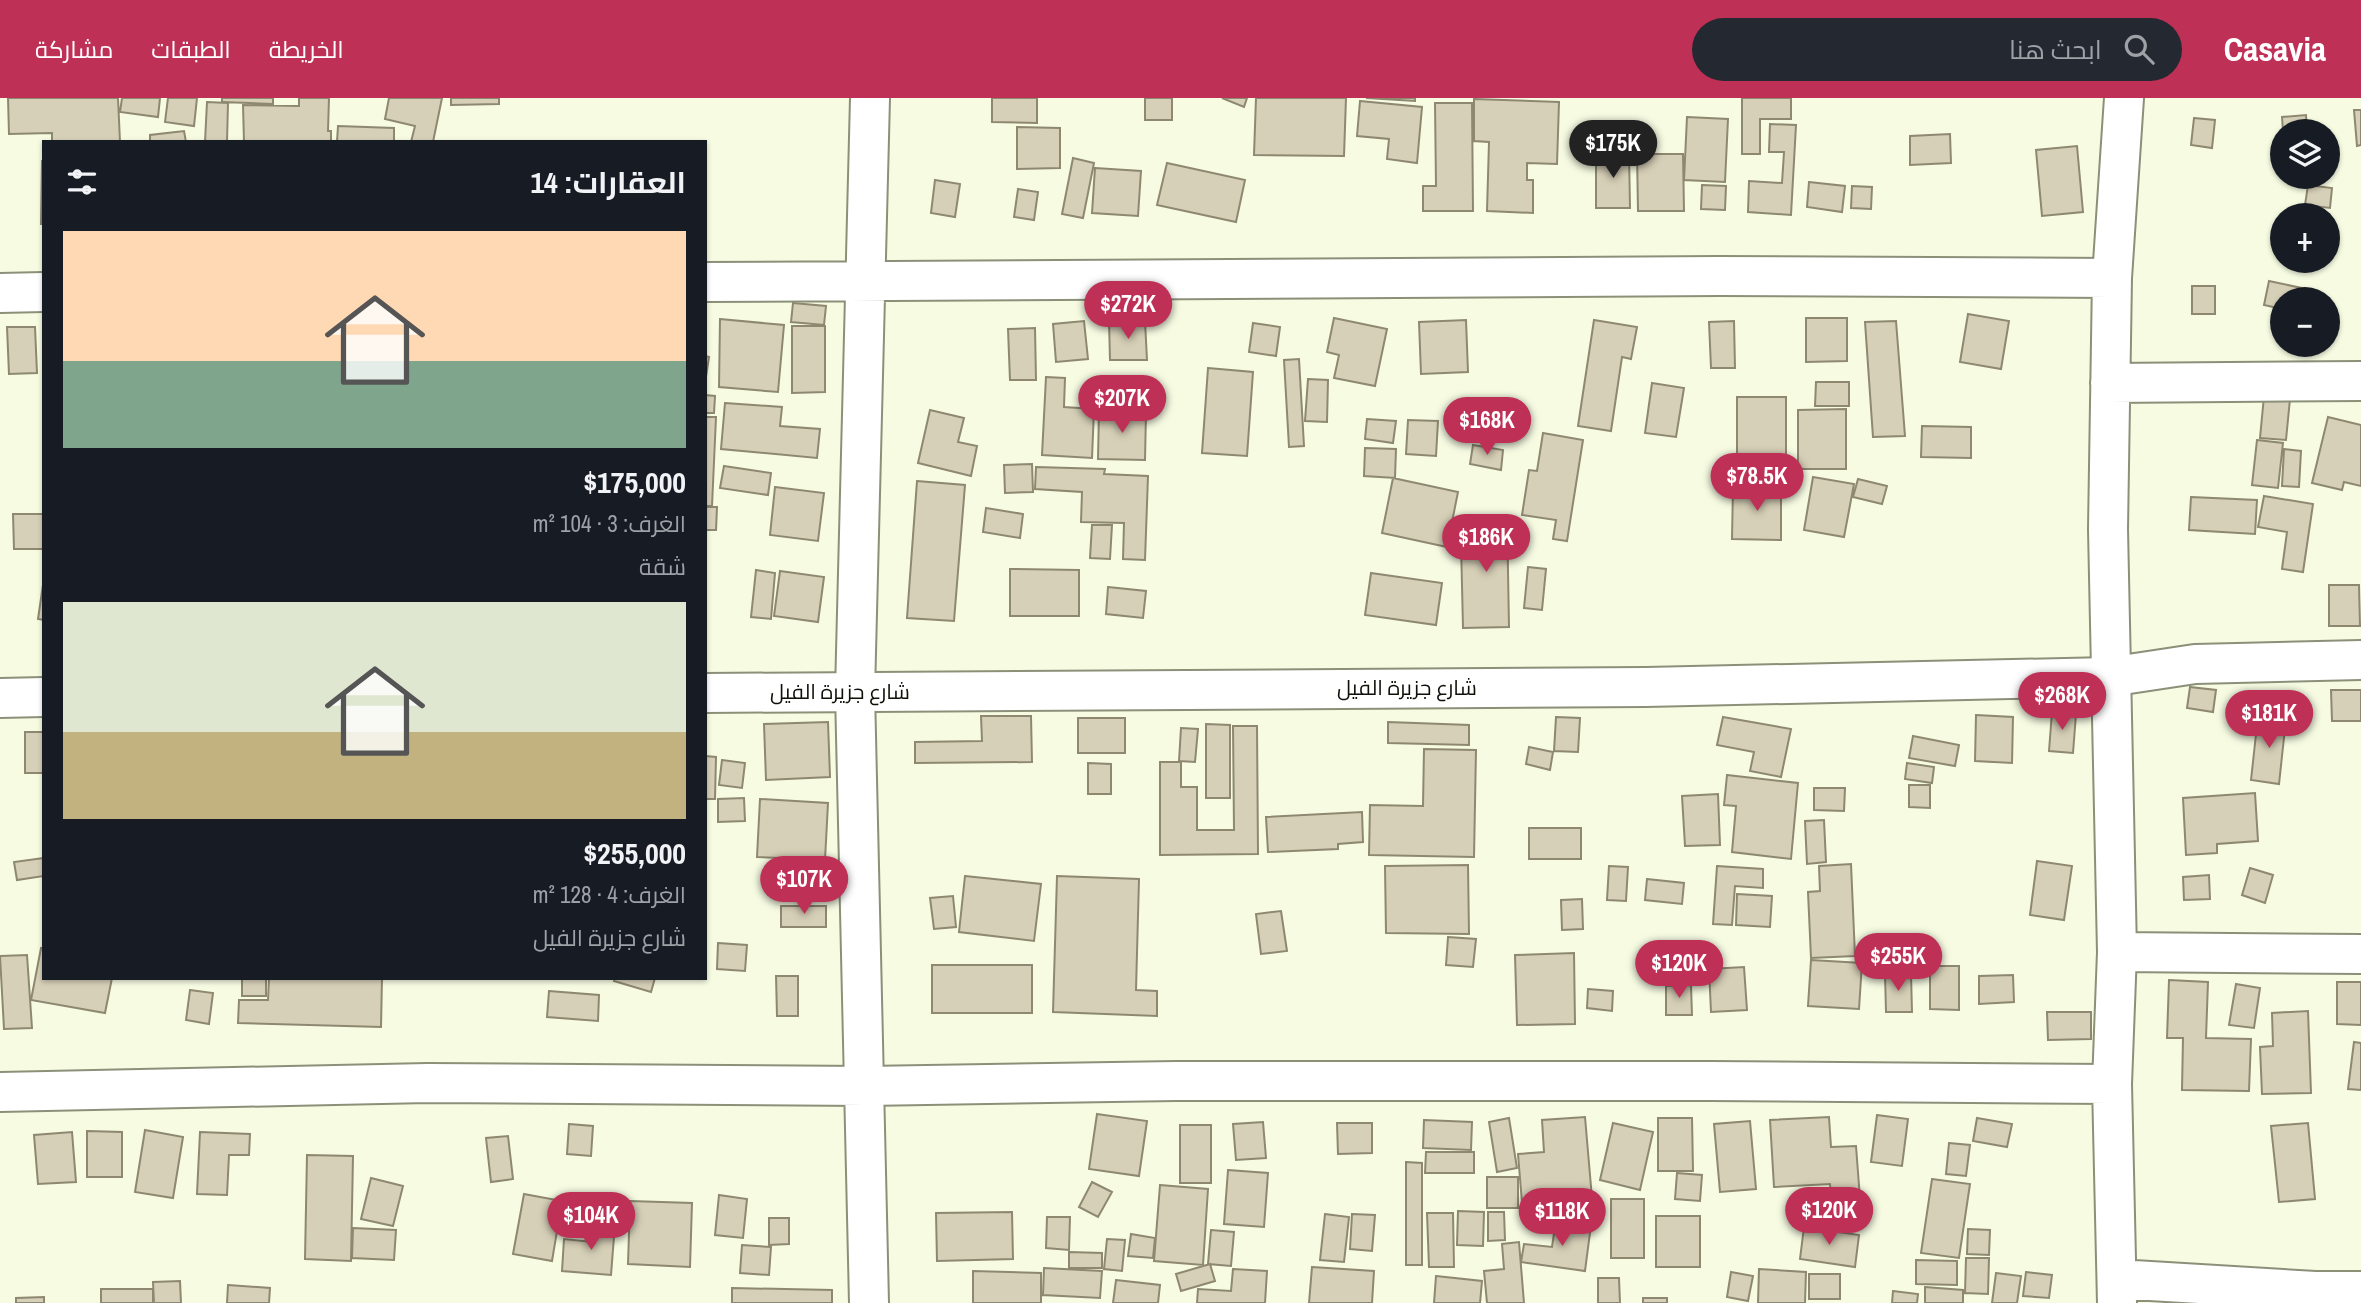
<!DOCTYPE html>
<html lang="ar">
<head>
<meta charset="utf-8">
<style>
	body { margin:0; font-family:"Archivo Narrow",Cairo,sans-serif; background:#242831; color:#f1f3f6; direction:rtl; height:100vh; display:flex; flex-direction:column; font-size:26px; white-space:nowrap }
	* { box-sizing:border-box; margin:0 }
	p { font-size:23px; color:#9ea1a6 }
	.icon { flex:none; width:38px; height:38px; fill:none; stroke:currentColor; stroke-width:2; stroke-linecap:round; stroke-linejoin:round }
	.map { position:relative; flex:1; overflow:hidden; direction:ltr }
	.panel { position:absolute; left:42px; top:42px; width:665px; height:840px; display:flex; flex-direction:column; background:#171b24; border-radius:0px; box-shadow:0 2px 5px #0004; direction:rtl }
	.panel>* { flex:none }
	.fabs { position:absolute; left:2270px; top:21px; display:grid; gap:14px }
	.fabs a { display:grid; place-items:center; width:70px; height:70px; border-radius:50%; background:#171b24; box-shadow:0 2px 5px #0004; font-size:35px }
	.price { position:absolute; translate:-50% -60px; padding:0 16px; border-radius:24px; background:#bf3056; color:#fff; font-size:23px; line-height:46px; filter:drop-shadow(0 2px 4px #0008) }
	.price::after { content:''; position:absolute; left:50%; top:42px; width:21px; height:16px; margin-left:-10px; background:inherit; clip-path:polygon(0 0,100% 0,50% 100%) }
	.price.selected { background:#222; color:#fff }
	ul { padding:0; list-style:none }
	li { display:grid; align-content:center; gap:14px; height:371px; padding:0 21px }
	li span { display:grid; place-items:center; height:217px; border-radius:0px; color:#555 }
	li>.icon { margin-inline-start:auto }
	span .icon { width:126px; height:126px; fill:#fffc; stroke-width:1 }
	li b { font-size:30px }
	h2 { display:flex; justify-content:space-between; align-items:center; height:84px; padding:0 21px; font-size:30px }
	header { display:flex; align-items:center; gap:42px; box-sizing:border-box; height:98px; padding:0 35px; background:#bf3056; color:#fff }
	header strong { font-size:33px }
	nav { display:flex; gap:38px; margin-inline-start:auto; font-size:24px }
	.search { width:490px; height:63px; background:#242831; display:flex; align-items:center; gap:18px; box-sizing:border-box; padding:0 24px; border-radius:38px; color:#9ea1a6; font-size:26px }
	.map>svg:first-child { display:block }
	.building { fill:#d7d0b8; stroke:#8e8871; stroke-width:2 }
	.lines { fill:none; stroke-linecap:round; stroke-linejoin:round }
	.street-casing { stroke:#8b9079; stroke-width:42 }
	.secondary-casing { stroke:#8b9079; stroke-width:42 }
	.street { stroke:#fff; stroke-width:38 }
	.secondary { stroke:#fff; stroke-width:38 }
	.labels { text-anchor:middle; stroke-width:5; stroke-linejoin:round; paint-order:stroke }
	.street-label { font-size:21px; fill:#0f1108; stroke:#fff }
</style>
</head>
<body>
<header>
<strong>Casavia</strong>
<div class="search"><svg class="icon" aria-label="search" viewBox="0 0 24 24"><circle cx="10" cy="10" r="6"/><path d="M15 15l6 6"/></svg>ابحث هنا</div>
<nav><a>الخريطة</a><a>الطبقات</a><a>مشاركة</a></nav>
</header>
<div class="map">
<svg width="2361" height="1205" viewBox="0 0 2361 1205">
	<rect width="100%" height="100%" fill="#f6fbe2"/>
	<path class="building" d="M8,0H118L120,44H52V35L9,36Z
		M122,0H160L158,19L120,14Z
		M168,0H197L194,28L165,24Z
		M222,0H273V6L222,4Z
		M299,0H329L328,33H331V44H244L243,7L299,8Z
		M389,0H442L433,44H411L415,28L385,21Z
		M451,0H499V6L451,7Z
		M992,0H1037V25L992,24Z
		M1145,0H1172V22H1145Z
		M1222,0H1247L1244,9Z
		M1256,0H1346L1344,58L1254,57Z
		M1366,0H1415V3Z
		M1742,0H1791V21H1760V56H1742Z
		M1474,1L1559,4L1557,66L1527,65V82H1533V115L1487,113L1489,44L1474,43Z
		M1360,3L1422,9L1417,65L1387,61L1389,41L1357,38Z
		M207,4L228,5L227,44H205Z
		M1435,5H1472L1473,113H1423V88H1436Z
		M2354,12H2361V47L2357,48Z
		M2306,17L2307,33H2283L2282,19Z
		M1687,19L1728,21L1725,84L1684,82Z
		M2194,20L2215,22L2212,50L2191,47Z
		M1770,26L1796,27L1791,117L1748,114L1749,83L1782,85L1784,54H1769Z
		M338,28L394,30V44H337Z
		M1017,29L1060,30V70L1017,71Z
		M184,33L186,44H150V37Z
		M1950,36L1951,65L1910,67V38Z
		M2077,48L2083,114L2042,118L2036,52Z
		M1629,54L1630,110H1596V55Z
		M1637,56H1683L1684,113H1638Z
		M1073,60L1094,65L1083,120L1062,116Z
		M42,63H44V126H41Z
		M1167,65L1245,82L1236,124L1157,107Z
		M1095,70L1141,73L1138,118L1092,115Z
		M935,82L960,86L955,119L931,115Z
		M1809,84L1845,88L1842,114L1807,109Z
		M1702,87L1726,88L1725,112L1701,111Z
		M2308,87L2332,90L2330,110L2305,107Z
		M1852,88L1872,89L1871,111L1851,110Z
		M1018,91L1038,94L1034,122L1014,119Z
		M2269,183L2311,192L2309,201H2282V211L2264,207Z
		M2192,188H2215V216H2192Z
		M793,205L826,208L824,227L791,224Z
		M1968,216L2009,223L2001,271L1960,264Z
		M1334,220L1387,231L1375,288L1334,280L1339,257L1327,254Z
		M1806,220H1847V263L1806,264Z
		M720,221L784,227L778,294L719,289Z
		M1466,222L1468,274L1421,276L1419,224Z
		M1594,222L1637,229L1631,261L1622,259L1611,333L1578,328Z
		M1084,223L1088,261L1056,264L1053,226Z
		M1109,223H1145L1147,262H1110Z
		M1734,223L1735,270H1711L1709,224Z
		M1896,223L1905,338L1873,339L1865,224Z
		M1253,225L1280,229L1276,258L1249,254Z
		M792,228H825V294L792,295Z
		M7,229H35L37,275L9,276Z
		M1035,230L1036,282H1010L1008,231Z
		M705,258L709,259L705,285Z
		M1299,261L1304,348L1289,349L1284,262Z
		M1208,270L1253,274L1247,358L1202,355Z
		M1046,279L1065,280L1064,309L1094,311L1092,360L1042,357Z
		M1308,281L1328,282L1327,324L1305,323Z
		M1816,284H1849V308H1815Z
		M1652,285L1684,290L1676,339L1645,335Z
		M705,297L715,298L714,315H705Z
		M2264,298L2290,301L2286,342L2260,340Z
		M1737,299H1786V360H1737Z
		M725,305L782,309L780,328L820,331L817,360L721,351Z
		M1846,311V371H1798V312Z
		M930,312L964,320L958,344L977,348L971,378L918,365Z
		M1099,312L1146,314L1145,362L1098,361Z
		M705,319H716L712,408H705Z
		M2328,319L2361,327V388L2344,384L2342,392L2312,385Z
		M1367,321L1396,323L1393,345L1365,341Z
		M1408,322L1438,323L1436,358L1406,356Z
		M1922,328L1971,329V360L1921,359Z
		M1543,335L1583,342L1567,443L1553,441L1556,422L1522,417L1529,372L1537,373Z
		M2257,342L2283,345L2278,390L2252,387Z
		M1473,347L1503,352L1501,372L1470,366Z
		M1365,350L1396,351L1395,380L1364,378Z
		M2284,351L2301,353L2299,389L2282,388Z
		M1032,366L1033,394L1005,395L1004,367Z
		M724,368L771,375L768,397L720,390Z
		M1036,369L1105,371L1104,376L1148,378L1145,462L1123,461L1124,425L1081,424L1082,394L1035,391Z
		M1813,379L1854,386L1844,439L1804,432Z
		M1393,380L1458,394L1447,449L1382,435Z
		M1858,381L1887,388L1882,406L1853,399Z
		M917,383L965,387L954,523L907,520Z
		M1733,388H1781V442L1732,441Z
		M775,389L824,395L818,443L770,437Z
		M2264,398L2313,406L2303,474L2282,471L2287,434L2258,429Z
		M2191,399L2257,402L2255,436L2189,432Z
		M705,409H717L716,432H705Z
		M986,410L1023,416L1020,440L983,434Z
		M13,416H44V451H14Z
		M1507,417L1509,529L1463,530L1461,445H1471L1470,418Z
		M1092,427H1112L1110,461L1090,460Z
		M1528,469L1546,471L1542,512L1524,510Z
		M1010,471L1079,472V518H1010Z
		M756,472L775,475L771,521L751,519Z
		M780,473L824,479L818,524L774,518Z
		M1371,475L1442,485L1436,527L1365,517Z
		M44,480V522L38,521Z
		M2329,487H2359L2360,528H2329Z
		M1108,489L1146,493L1143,520L1106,516Z
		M2190,589L2216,592L2213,614L2187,610Z
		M2331,592H2361V623H2332Z
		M2052,614L2076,616L2073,655L2049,653Z
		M1976,617L2013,619L2012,665L1975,663Z
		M981,618H1031L1032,664L915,665V644L982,643Z
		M2258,618L2286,621L2279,686L2251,682Z
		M1556,619L1580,620L1578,654L1554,653Z
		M1723,619L1791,631L1781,679L1750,673L1754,654L1717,647Z
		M1078,620H1125V655H1078Z
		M828,624L830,679L766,682L764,626Z
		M1388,624L1469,627V647L1388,645Z
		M1206,626L1230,627V700H1206Z
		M1233,628H1257L1258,756L1160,757V664H1181V689H1197V732H1234Z
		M1181,630L1198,631L1195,664L1179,663Z
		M25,634H44V675H25Z
		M1913,638L1959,647L1955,668L1909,660Z
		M1529,649L1553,654L1550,672L1526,666Z
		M1424,651L1476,652L1474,759L1369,757L1370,707L1423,708Z
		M705,658L716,659L715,701H705Z
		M722,662L745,665L742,690L719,687Z
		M1088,665L1111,666V696H1088Z
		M1907,665L1934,669L1932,685L1905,681Z
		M1727,677L1798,685L1791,761L1732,754L1736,708L1724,707Z
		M1909,687H1930V710L1909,709Z
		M1814,690H1845L1844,713L1814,712Z
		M2255,695L2258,743L2217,746V755L2186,757L2183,700Z
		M1718,696L1720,747L1685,748L1682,698Z
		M744,700L745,723L718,724V701Z
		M760,701L828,705L825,762L757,759Z
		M1362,714L1363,744L1338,746V751L1268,754L1266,719Z
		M1824,722L1826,764L1807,766L1805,723Z
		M1529,730H1581V761H1529Z
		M44,760V778L17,782L14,764Z
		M2037,763L2072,768L2064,822L2030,817Z
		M1851,766L1855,858L1811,860L1808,794L1820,793L1819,768Z
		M1468,767L1469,836L1386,835L1385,768Z
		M1609,768L1628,769L1626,803L1607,802Z
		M1717,768L1763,771V790L1735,788L1732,827L1713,826Z
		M2250,770L2273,777L2265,805L2242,797Z
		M2209,777L2210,801L2184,802L2183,779Z
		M965,778L1041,786L1034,843L959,834Z
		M1057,778L1139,781L1136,892L1157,893V918L1053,914Z
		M1647,781L1684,785L1682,806L1645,802Z
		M1737,796L1772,798L1770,829L1736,827Z
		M953,798L956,829L934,831L930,800Z
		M1582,801L1583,831L1562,832L1561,802Z
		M781,808H826V829H781Z
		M1281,813L1287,853L1261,856L1256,816Z
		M1448,839L1476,841L1473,869L1446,867Z
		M1911,841L1912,863L1885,864L1883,842Z
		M718,845L747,847L745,873L717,871Z
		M41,850L44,851V880H112L105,915L31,902Z
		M1574,855L1575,926L1517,927L1515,857Z
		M27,857L32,930L4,931L0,858Z
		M1811,862L1862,865L1859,911L1808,908Z
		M932,867H1032V915H932Z
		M1930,868H1959V912L1930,911Z
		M1744,869L1747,912L1711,914L1709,871Z
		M1885,876H1911L1912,914H1886Z
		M2013,877L2014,904L1979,906V878Z
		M776,878H798V918H777Z
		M242,880H266V898H242Z
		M269,880H382L381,929L238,925L239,902H268Z
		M615,880H655L651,894L614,883Z
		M2169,882L2208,884L2206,940L2251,941L2249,993L2182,992L2183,940H2167Z
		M2337,884H2361V927L2337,926Z
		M2236,886L2260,890L2254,930L2229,927Z
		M1691,887L1692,917H1666V888Z
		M1588,891L1613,893L1612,913L1587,910Z
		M190,892L213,895L209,926L186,922Z
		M549,893L599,897L598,923L547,919Z
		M2308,913L2311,995L2262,996L2260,949L2273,948L2272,915Z
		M2047,914H2091V941L2048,942Z
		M2354,944L2361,945V992L2348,991Z
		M1097,1016L1147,1023L1139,1078L1089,1071Z
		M1877,1017L1908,1021L1902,1068L1871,1064Z
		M1585,1019L1593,1112L1523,1117L1518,1056L1544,1054L1542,1022Z
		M1829,1019L1831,1049L1856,1048L1862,1127L1833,1129L1830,1086L1774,1089L1770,1022Z
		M1509,1020L1517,1070L1497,1074L1489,1024Z
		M1658,1020H1692L1693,1073H1658Z
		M1977,1020L2012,1026L2007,1049L1973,1043Z
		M1424,1022L1472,1024L1471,1052L1423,1050Z
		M1750,1023L1756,1091L1720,1094L1714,1026Z
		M1263,1024L1266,1060L1236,1062L1233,1026Z
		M1337,1025H1372V1055L1338,1056Z
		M1613,1025L1653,1034L1640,1092L1600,1082Z
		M2308,1025L2315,1101L2279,1104L2271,1028Z
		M569,1026L593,1028L591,1058L567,1056Z
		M1180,1027H1211V1085H1180Z
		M145,1032L183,1039L173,1100L135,1094Z
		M87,1033L122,1034V1079H87Z
		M72,1034L76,1084L38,1086L34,1037Z
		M200,1034L250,1036L249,1057H229L227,1097L197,1096Z
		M508,1038L513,1081L491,1084L486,1040Z
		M1949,1045L1970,1047L1966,1078L1946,1076Z
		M1426,1054H1474V1075H1425Z
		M307,1057L353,1058L351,1163L305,1161Z
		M1406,1064L1422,1065V1167H1406Z
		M1228,1072L1268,1075L1264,1129L1224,1126Z
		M1677,1075L1702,1077L1700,1103L1675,1101Z
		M1487,1079H1518V1110H1487Z
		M371,1080L403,1088L393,1128L361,1121Z
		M1932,1081L1970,1086L1959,1160L1921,1155Z
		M1092,1084L1112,1094L1098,1119L1079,1109Z
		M1160,1087L1208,1091L1203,1167L1154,1163Z
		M524,1096L562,1103L552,1163L513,1156Z
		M719,1097L747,1101L743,1140L715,1137Z
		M1611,1101H1644V1160H1611Z
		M630,1103L692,1105L690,1169L628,1166Z
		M1458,1113L1484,1114L1483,1148L1457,1147Z
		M1012,1114L1013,1161L937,1163L936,1115Z
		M1488,1114H1504L1505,1142L1488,1143Z
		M1427,1115H1453L1454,1169H1429Z
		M1325,1116L1349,1119L1344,1164L1320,1162Z
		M1352,1116L1375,1117L1372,1153L1350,1151Z
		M1656,1118H1700V1169H1656Z
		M1047,1119H1070L1069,1152L1046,1150Z
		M769,1120H789V1146L769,1147Z
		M1556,1122L1591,1127L1585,1173L1521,1164L1524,1146L1552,1149Z
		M594,1124L615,1126L611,1177L562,1173L564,1141L592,1144Z
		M1804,1129L1859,1137L1855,1169L1800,1161Z
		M353,1130L396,1132L394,1162L352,1160Z
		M1968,1131L1990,1132L1989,1157L1967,1156Z
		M1211,1132L1234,1134L1231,1168L1208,1166Z
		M1131,1136L1155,1140L1153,1160L1128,1158Z
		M1107,1141L1125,1142L1122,1173L1104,1171Z
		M1519,1144L1524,1205H1487L1484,1173L1504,1171L1502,1146Z
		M742,1147L771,1149L769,1177L740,1175Z
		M1069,1154L1102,1155V1170H1069Z
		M1966,1160H1989L1988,1196L1965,1195Z
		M1916,1162L1957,1163V1187L1916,1186Z
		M1210,1166L1215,1183L1181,1193L1176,1176Z
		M1312,1169L1374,1173L1372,1205H1309Z
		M1044,1170L1102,1173L1100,1200L1043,1197Z
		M1233,1171L1267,1173L1265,1205H1197L1198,1191L1231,1193Z
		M1759,1171L1806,1174L1805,1205H1758Z
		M973,1173L1041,1175V1205H973Z
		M1731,1174L1753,1178L1748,1203L1727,1199Z
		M2026,1174L2052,1177L2049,1200L2023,1198Z
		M1996,1175L2021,1178L2017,1205H1992Z
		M1809,1176H1840V1201H1809Z
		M1436,1178L1482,1183L1480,1205H1434Z
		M1598,1180H1619L1620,1205H1598Z
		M1116,1182L1160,1187L1158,1205H1113Z
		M180,1183L181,1205H154L153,1184Z
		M228,1187L270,1190L269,1205H227Z
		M1925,1189L1963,1192V1205H1925Z
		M732,1190L832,1192V1205H732Z
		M101,1191H153V1205H101Z
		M1893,1193L1918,1196L1917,1205H1892Z
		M44,1199V1205H16V1200Z
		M1643,1200H1667V1205H1643Z"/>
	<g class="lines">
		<defs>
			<path id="street" d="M705,184L1719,178L2112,180
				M0,195L44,194
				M2110,285L2361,283
				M2109,579L2195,566L2361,562
				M2117,854L2361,856
				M0,994L428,985L866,988L1176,983H1710L2112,986
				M2117,1181L2315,1193H2361
				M869,1205L855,594L870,0
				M2117,1205L2112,986L2117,854L2108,431L2112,180L2124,0"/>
			<path id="secondary" d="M705,595L1646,589L2109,579
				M0,600L44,599"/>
		</defs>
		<use href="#street" class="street-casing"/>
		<use href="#secondary" class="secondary-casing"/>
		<use href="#street" class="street"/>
		<use href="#secondary" class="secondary"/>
	</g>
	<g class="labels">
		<g class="street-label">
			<text x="1407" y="597">شارع جزيرة الفيل</text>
			<text x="840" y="601">شارع جزيرة الفيل</text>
		</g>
	</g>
</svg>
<div class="fabs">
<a><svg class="icon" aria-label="layers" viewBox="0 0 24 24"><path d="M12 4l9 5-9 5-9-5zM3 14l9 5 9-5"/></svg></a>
<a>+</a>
<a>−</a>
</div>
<b class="price selected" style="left:1613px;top:82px">$175K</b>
<b class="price" style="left:1128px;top:243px">$272K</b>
<b class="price" style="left:1122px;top:337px">$207K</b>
<b class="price" style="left:1487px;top:359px">$168K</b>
<b class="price" style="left:1757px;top:415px">$78.5K</b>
<b class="price" style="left:1486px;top:476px">$186K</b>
<b class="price" style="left:2062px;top:634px">$268K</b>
<b class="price" style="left:2269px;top:652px">$181K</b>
<b class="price" style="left:804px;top:818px">$107K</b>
<b class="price" style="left:1898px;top:895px">$255K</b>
<b class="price" style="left:1679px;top:902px">$120K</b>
<b class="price" style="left:1829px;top:1149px">$120K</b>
<b class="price" style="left:1562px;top:1150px">$118K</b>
<b class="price" style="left:591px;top:1154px">$104K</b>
<section class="panel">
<h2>العقارات: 14<svg class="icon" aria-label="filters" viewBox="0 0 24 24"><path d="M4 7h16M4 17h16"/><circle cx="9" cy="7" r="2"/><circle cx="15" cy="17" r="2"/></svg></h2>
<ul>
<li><span style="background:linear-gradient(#ffd9b3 60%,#7fa58c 0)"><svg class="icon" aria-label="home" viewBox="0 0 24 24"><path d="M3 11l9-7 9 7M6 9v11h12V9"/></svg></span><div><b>$175,000</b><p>الغرف: 3 · 104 m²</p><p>شقة</p></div></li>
<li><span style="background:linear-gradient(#dfe7d0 60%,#c2b280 0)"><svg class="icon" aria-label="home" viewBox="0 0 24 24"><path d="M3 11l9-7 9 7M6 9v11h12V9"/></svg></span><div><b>$255,000</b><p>الغرف: 4 · 128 m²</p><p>شارع جزيرة الفيل</p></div></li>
</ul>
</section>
</div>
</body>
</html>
